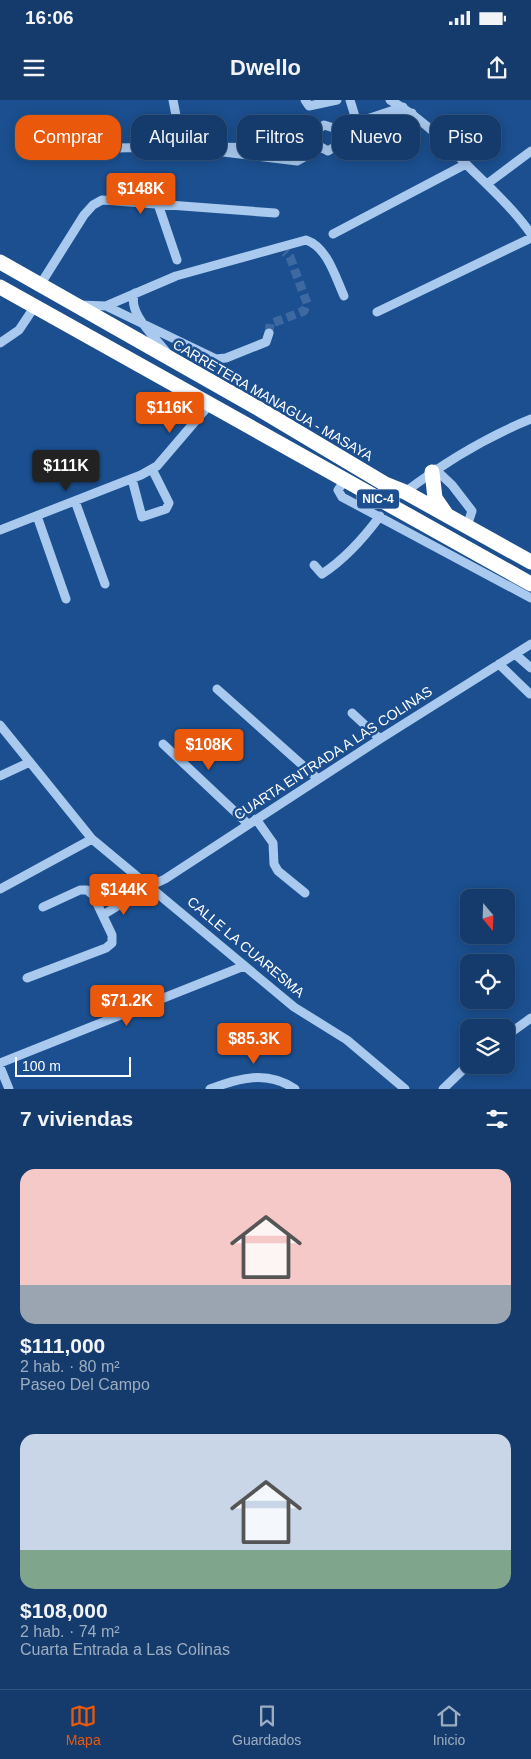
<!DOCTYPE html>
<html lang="es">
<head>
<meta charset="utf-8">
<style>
	body { margin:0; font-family:Arial,sans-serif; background:#1d4271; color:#f1f3f6; height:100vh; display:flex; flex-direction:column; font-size:19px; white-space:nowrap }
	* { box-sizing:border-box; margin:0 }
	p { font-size:16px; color:#9dadc1 }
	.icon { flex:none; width:28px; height:28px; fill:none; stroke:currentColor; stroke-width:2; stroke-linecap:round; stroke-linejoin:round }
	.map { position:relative; height:989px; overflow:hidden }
	.details { display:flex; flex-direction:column; background:#143b6b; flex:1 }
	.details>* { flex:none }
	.banner { position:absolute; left:15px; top:15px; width:501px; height:45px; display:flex; gap:10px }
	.needle { width:32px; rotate:161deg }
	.fabs { position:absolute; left:460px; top:789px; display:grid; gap:10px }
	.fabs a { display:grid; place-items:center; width:55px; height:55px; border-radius:10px; background:#143b6b; box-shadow:0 2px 12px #0003,0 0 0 1px #33557e; font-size:25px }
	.scale { position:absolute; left:15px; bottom:12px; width:116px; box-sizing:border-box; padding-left:5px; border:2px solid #fff; border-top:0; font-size:14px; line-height:18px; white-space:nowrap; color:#fff; -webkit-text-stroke:4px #1b4f8f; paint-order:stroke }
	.price { position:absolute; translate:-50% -42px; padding:0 11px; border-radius:5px; background:#ea580c; color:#fff; font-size:16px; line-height:32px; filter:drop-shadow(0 1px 2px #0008) }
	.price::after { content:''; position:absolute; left:50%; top:30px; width:15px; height:11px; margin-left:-8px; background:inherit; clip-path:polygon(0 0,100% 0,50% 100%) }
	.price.on { background:#222; color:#fff }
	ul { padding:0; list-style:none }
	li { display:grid; align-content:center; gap:10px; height:265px; padding:0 20px }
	li span { display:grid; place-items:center; height:155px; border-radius:15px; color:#555 }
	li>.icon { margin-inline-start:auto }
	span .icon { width:90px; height:90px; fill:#fffc; stroke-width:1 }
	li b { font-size:21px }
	h2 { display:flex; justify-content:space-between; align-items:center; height:60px; padding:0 20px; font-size:21px }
	.pill { padding:0 18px; border-radius:15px; background:#143b6b; box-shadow:0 2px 12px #0003,0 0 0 1px #33557e; font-size:18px; line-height:45px }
	.pill.on { background:#ea580c; color:#fff }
	.status { display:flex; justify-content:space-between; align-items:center; height:35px; padding:0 25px; background:#143b6b; direction:ltr }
	.status svg { height:14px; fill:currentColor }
	header { display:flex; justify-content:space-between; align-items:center; height:65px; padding:0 20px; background:#143b6b; font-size:22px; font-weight:700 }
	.tab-bar { display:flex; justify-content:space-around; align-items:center; height:70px; border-top:1px solid #33557e; background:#143b6b; font-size:14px; color:#9dadc1 }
	.tab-bar a { display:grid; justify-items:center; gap:2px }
	.tab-bar .on { color:#ea580c }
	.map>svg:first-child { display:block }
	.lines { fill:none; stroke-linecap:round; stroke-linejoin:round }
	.minor-tunnel { stroke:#3d69a0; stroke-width:9; stroke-dasharray:9 4.5; stroke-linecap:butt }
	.minor { stroke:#a9c9ee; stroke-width:9 }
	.highway { stroke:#fff; stroke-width:15 }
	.labels { text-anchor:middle; stroke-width:5; stroke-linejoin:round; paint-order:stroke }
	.shield { fill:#1b4f8f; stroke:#bbcadd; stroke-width:1 }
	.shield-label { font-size:12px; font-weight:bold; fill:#fff }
	.street-label { font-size:14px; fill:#fff; stroke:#1b4f8f }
</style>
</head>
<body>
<div class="status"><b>16:06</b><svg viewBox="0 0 49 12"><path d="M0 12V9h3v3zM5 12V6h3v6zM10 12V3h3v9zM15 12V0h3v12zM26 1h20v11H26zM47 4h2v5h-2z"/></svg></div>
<header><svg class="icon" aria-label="menu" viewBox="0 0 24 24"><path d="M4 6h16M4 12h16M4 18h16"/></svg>Dwello<svg class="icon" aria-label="share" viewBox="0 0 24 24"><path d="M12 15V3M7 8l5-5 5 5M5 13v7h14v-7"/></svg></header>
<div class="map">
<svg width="531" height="989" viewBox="0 0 531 989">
	<rect width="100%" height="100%" fill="#1b4f8f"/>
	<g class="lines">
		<path class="minor-tunnel" d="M269,233L270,224L304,211L307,203L290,157L285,152"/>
		<path class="minor" d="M173,0L182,47
			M305,0L309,6L337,0
			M350,0L357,23
			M390,0C423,19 440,38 466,64C488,86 513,108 531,134
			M337,29L340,37L336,46L328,51L317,45C313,37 316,30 324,25L337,29L403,7
			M106,30L108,44L114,48L182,47L297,61L320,48
			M340,37L412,13
			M214,47L270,48L291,54L315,42
			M487,84L531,51
			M158,104L177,160
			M333,134L466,64
			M40,185L84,115L93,105L102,100L275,113
			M135,193C126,212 156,238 167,253
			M80,205L106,206L176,176L306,140C327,147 335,176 344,196
			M106,206L216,259L226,258L266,242L269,233
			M377,212L531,138
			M0,243L19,230L35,206
			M435,369L452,385L472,411L467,426
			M132,379L142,417L166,409L169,403L152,369
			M345,380L338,390L342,397L531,498
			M405,392C445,362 484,338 531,319
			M75,401L105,484
			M37,416L66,499
			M0,430L141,375L157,366L210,304
			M314,465L322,474C345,459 363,439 380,416
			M515,554L531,568
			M499,564L530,594
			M217,589L318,679
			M352,613L380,639
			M0,625L92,739L294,907L347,940L405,989
			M163,644L248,724
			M0,676L30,662
			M256,719L273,743L274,764L278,771L305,793
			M0,789L92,739
			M103,815L150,786L165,779L380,639L531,544
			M27,878L106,848L112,843V835L93,795L87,790H80L43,807
			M506,936L531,918
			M0,963L244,866
			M0,967L9,989
			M210,989C239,978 267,970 295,989
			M443,989L469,964"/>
		<path class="highway" d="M0,162L261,310L385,384L405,392L531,462
			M0,187L531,484
			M432,372L435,398L446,414"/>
	</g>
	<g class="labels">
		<rect class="shield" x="357" y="389.5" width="42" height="19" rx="4"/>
		<g class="shield-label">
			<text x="378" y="403">NIC-4</text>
		</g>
		<g class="street-label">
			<text transform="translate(273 300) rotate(30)" y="5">CARRETERA MANAGUA - MASAYA</text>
			<text transform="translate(333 653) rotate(-33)" y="5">CUARTA ENTRADA A LAS COLINAS</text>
			<text transform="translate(246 847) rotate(40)" y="5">CALLE LA CUARESMA</text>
		</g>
	</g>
</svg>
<div class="fabs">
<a><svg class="needle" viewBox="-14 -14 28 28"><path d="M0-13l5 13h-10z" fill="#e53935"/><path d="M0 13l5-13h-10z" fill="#9dadc1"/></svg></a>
<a><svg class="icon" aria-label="locate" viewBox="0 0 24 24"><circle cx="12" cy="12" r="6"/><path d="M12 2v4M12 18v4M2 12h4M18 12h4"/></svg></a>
<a><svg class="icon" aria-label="layers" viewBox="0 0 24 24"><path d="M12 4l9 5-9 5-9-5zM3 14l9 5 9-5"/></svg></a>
</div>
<div class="scale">100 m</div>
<b class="price" style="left:141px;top:115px">$148K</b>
<b class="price" style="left:170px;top:334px">$116K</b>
<b class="price on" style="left:66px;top:392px">$111K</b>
<b class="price" style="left:209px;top:671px">$108K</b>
<b class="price" style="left:124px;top:816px">$144K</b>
<b class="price" style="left:127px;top:927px">$71.2K</b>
<b class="price" style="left:254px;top:965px">$85.3K</b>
<div class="banner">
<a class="pill on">Comprar</a>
<a class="pill">Alquilar</a>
<a class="pill">Filtros</a>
<a class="pill">Nuevo</a>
<a class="pill">Piso</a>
</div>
</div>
<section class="details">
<h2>7 viviendas<svg class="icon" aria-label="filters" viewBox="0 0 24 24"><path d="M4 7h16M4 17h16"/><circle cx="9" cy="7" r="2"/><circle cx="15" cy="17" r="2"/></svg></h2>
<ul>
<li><span style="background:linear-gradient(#f6c9c9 75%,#9aa5b1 0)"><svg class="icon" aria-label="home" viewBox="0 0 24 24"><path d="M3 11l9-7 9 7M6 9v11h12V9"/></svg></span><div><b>$111,000</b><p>2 hab. · 80 m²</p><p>Paseo Del Campo</p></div></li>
<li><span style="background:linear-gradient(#c9d6e8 75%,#7fa58c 0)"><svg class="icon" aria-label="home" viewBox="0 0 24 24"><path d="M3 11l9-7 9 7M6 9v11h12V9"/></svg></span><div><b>$108,000</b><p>2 hab. · 74 m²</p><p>Cuarta Entrada a Las Colinas</p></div></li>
</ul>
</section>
<nav class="tab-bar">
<a class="on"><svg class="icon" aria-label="map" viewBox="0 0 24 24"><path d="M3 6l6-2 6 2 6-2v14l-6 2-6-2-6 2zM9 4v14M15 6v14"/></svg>Mapa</a>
<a><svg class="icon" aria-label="saved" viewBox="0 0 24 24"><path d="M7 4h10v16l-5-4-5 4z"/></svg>Guardados</a>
<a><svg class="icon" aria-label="home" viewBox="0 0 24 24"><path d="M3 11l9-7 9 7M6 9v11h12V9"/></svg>Inicio</a>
</nav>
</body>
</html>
